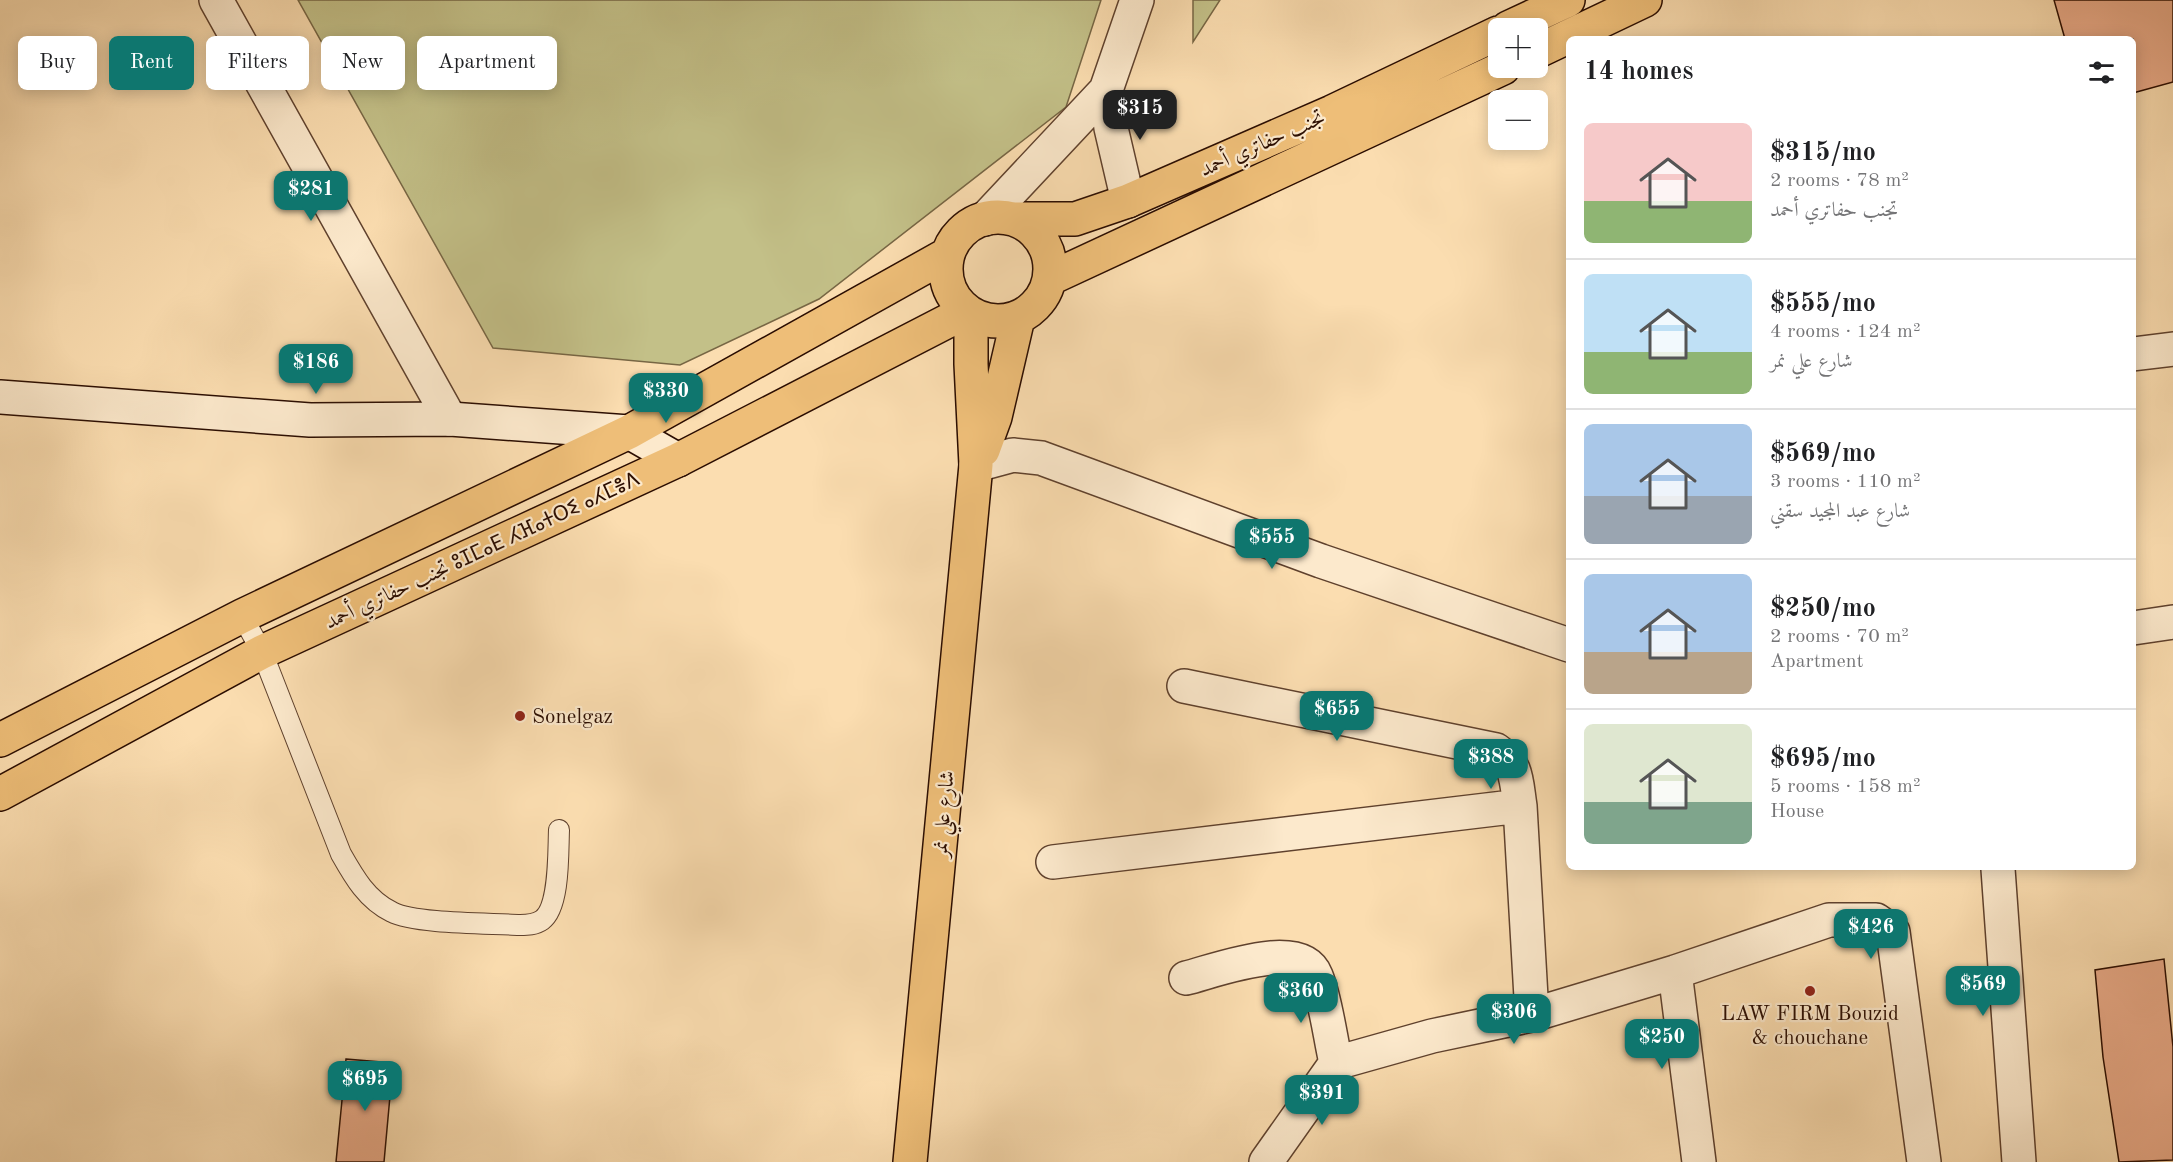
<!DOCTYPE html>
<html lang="en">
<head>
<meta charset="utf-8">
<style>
	body { margin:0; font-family:"Old Standard TT",Amiri,"Noto Sans Tifinagh",serif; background:#f2f2f2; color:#202124; height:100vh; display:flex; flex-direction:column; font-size:22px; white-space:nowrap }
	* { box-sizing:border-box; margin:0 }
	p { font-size:20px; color:#757577 }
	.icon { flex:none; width:33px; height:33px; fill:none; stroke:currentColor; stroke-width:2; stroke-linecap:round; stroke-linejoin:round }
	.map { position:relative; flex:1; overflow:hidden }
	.side { position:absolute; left:1566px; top:36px; width:570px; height:834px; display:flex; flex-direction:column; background:#fff; border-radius:9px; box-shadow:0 3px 15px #0003 }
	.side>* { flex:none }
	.top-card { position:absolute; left:18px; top:36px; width:570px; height:54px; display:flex; gap:12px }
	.controls { position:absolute; left:1488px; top:18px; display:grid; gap:12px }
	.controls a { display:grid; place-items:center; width:60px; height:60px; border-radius:9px; background:#fff; box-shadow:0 3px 15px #0003; font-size:30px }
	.price { position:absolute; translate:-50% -51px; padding:0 14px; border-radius:12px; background:#0f766e; color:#fff; font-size:20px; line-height:39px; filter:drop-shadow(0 2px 3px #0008) }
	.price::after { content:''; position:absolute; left:50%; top:36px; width:18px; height:14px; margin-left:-9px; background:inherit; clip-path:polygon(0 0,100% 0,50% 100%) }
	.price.current { background:#222; color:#fff }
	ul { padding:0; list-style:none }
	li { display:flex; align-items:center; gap:18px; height:150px; padding:0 18px }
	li+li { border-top:2px solid #e0e0e0 }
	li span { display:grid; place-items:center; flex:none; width:168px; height:120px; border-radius:9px; color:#555 }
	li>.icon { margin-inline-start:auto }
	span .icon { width:72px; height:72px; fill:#fffc; stroke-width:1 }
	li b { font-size:26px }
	h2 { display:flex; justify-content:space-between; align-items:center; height:72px; padding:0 18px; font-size:26px }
	.tag { padding:0 21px; border-radius:9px; background:#fff; box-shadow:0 3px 15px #0003; font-size:21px; line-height:54px }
	.tag.current { background:#0f766e; color:#fff }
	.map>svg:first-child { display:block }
	.green { fill:#c3c088; stroke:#764; stroke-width:1.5 }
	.building { fill:#ebac8a; stroke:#2b0d01; stroke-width:1.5 }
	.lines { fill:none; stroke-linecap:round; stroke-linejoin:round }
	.service-casing { stroke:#5f412d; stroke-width:22 }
	.minor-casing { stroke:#5f412d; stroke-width:36 }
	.secondary-casing { stroke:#2b0d01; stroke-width:36 }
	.primary-casing { stroke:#2b0d01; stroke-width:36 }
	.service { stroke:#fce9cc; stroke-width:20 }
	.minor { stroke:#fce9cc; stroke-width:33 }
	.secondary { stroke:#fce9cc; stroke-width:33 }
	.primary { stroke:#eebe78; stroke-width:33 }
	.poi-dot { fill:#8f2418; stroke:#fce9cc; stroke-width:2 }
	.labels { text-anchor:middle; stroke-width:4.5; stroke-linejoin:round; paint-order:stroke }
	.street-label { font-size:21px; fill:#2b0d01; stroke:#fce9cc }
	.poi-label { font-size:21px; fill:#2b0d01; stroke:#fce9cc; text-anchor:start }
</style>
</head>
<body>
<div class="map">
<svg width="2173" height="1162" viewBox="0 0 2173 1162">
	<rect width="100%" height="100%" fill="#fbddb0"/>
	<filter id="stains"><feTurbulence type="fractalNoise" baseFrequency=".00333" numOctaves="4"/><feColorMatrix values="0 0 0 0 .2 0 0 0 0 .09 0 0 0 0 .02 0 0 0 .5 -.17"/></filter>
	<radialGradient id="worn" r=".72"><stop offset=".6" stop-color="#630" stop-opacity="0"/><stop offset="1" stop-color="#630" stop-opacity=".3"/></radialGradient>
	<path class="green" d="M298,0H1101L1066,107L819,299L680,365L493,348Z
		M1193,0H1220L1193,42Z"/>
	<path class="building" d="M2054,0H2173V82L2133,93V39H2065Z
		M2164,959L2173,1047V1160L2119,1162L2103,1057L2095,970Z
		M346,1059L393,1063L384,1162H336Z"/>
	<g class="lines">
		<defs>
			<path id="service" d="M242,616L262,652L341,854C354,877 367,900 392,912C415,924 490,923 520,925C527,925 535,925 542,920C560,907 558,852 559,830"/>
			<path id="minor" d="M216,0L450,419
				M1106,90L1111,128L1128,201
				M985,219L1106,90L1137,0
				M2133,354L2173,349
				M976,465L1013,455L1041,458L1321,561L1569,645
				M2133,628L2173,622
				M1184,686L1496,750C1518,765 1516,781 1520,806
				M1053,862L1520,806L1532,1015
				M1998,869L2019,1162
				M1675,972L1699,1162
				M1186,978C1215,971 1301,937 1316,976C1326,1001 1330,1037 1336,1063
				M1266,1162L1336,1063L1432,1036L1532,1015L1675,972L1829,920H1876L1893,932L1924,1162"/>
			<path id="secondary" d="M0,397L310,420L450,419L629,432L678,460"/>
			<path id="primary" d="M1508,28L1568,0
				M1538,51L1645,0
				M946 269a52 52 0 1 1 104 0a52 52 0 1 1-104 0Z
				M1016,219H1075L1128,201L1332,112L1498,33
				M1051,278L1503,68
				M983,450L995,417L1018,318
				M0,740L242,616L629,432L948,254
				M0,794L262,652L678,460L967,311
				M910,1162L976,465L971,364V314"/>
		</defs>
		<use href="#service" class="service-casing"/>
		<use href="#minor" class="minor-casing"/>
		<use href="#secondary" class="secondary-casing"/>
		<use href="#primary" class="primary-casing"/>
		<use href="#service" class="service"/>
		<use href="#minor" class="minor"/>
		<use href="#secondary" class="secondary"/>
		<use href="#primary" class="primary"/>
	</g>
	<g class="poi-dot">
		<circle cx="520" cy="716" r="6"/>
		<circle cx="1810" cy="991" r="6"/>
	</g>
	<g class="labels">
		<g class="street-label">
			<text transform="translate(1262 143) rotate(-24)" y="7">تجنب حفاتري أحمد</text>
			<text transform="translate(482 550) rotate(-25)" y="7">تجنب حفاتري أحمد ⵓⵊⵎⴰⴹ ⵃⴼⴰⵜⵔⵉ ⴰⵃⵎⴻⴷ</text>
			<text transform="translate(943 814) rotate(-85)" y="7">شارع علي نمر</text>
		</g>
		<g class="poi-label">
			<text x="532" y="723">Sonelgaz</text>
			<text x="1810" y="1020" text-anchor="middle">LAW FIRM Bouzid<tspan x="1810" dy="24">&amp; chouchane</tspan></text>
		</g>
	</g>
	<rect width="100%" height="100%" filter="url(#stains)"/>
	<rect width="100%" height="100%" fill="url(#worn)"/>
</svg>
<div class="controls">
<a>+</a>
<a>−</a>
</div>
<b class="price current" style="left:1140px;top:141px">$315</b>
<b class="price" style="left:311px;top:222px">$281</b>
<b class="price" style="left:316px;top:395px">$186</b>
<b class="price" style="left:666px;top:424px">$330</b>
<b class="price" style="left:1272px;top:570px">$555</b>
<b class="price" style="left:1337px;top:742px">$655</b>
<b class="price" style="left:1491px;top:790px">$388</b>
<b class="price" style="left:1871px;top:960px">$426</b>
<b class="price" style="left:1983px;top:1017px">$569</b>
<b class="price" style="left:1301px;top:1024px">$360</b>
<b class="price" style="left:1514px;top:1045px">$306</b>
<b class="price" style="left:1662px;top:1070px">$250</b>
<b class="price" style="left:365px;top:1112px">$695</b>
<b class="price" style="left:1322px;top:1126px">$391</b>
<div class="top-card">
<a class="tag">Buy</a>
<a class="tag current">Rent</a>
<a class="tag">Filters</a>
<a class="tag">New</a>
<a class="tag">Apartment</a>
</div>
<section class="side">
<h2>14 homes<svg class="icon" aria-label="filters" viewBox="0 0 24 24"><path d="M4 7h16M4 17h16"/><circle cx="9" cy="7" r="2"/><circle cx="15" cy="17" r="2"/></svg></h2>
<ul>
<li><span style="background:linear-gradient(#f6c9c9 65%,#8fb573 0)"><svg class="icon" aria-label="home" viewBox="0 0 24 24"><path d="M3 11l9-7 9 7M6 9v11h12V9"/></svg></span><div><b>$315/mo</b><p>2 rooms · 78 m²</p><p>تجنب حفاتري أحمد</p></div></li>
<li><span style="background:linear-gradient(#bfe0f5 65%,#8fb573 0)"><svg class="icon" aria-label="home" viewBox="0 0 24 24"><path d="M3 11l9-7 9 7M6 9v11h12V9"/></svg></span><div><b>$555/mo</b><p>4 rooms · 124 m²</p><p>شارع علي نمر</p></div></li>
<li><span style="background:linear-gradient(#a9c7e8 60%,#9aa5b1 0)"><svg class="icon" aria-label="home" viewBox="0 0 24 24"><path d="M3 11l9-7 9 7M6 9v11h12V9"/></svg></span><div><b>$569/mo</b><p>3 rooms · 110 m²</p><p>شارع عبد المجيد سقني</p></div></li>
<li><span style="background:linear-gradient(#a9c7e8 65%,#b9a48a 0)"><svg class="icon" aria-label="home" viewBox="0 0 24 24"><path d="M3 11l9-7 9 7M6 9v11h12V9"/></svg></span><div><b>$250/mo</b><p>2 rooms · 70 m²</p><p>Apartment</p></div></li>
<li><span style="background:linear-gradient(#dfe7d0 65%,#7fa58c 0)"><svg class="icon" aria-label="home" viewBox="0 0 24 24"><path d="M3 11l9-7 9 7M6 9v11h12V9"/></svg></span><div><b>$695/mo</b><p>5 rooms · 158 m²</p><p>House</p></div></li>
</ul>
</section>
</div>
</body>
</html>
